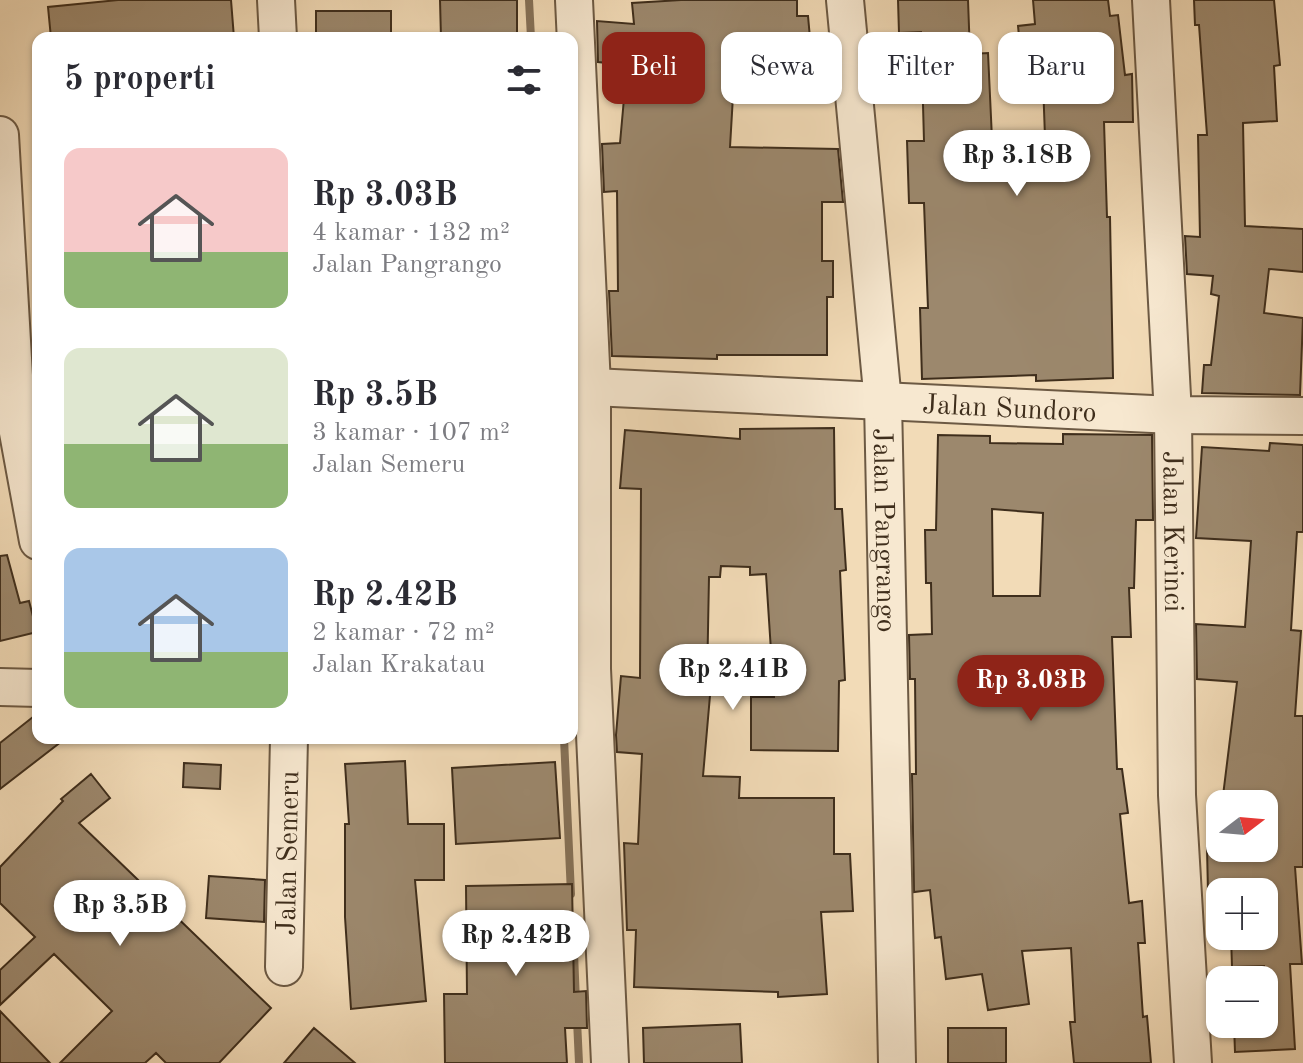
<!DOCTYPE html>
<html lang="id">
<head>
<meta charset="utf-8">
<style>
	body { margin:0; font-family:"Old Standard TT",serif; background:#f7f7f7; color:#2b2b33; height:100vh; display:flex; flex-direction:column; font-size:30px; white-space:nowrap }
	* { box-sizing:border-box; margin:0 }
	p { font-size:26px; color:#7c7c81 }
	.icon { flex:none; width:44px; height:44px; fill:none; stroke:currentColor; stroke-width:2; stroke-linecap:round; stroke-linejoin:round }
	.map { position:relative; flex:1; overflow:hidden }
	.details { position:absolute; left:32px; top:32px; width:546px; height:712px; display:flex; flex-direction:column; background:#fff; border-radius:16px; box-shadow:0 2px 6px #0004 }
	.details>* { flex:none }
	.banner { position:absolute; left:602px; top:32px; width:580px; height:72px; display:flex; gap:16px }
	.needle { width:52px; rotate:74deg }
	.fabs { position:absolute; left:1206px; top:790px; display:grid; gap:16px }
	.fabs a { display:grid; place-items:center; width:72px; height:72px; border-radius:16px; background:#fff; box-shadow:0 2px 6px #0004; font-size:40px }
	.price { position:absolute; translate:-50% -68px; padding:0 18px; border-radius:28px; background:#fff; color:#222; font-size:26px; line-height:52px; filter:drop-shadow(0 2px 4px #0008) }
	.price::after { content:''; position:absolute; left:50%; top:48px; width:24px; height:18px; margin-left:-12px; background:inherit; clip-path:polygon(0 0,100% 0,50% 100%) }
	.price.on { background:#8f2418; color:#fff }
	ul { padding:0; list-style:none }
	li { display:flex; align-items:center; gap:24px; height:200px; padding:0 32px }
	li span { display:grid; place-items:center; flex:none; width:224px; height:160px; border-radius:16px; color:#555 }
	li>.icon { margin-inline-start:auto }
	span .icon { width:96px; height:96px; fill:#fffc; stroke-width:1 }
	li b { font-size:34px }
	h2 { display:flex; justify-content:space-between; align-items:center; height:96px; padding:0 32px; font-size:34px }
	.tag { padding:0 28px; border-radius:16px; background:#fff; box-shadow:0 2px 6px #0004; font-size:28px; line-height:72px }
	.tag.on { background:#8f2418; color:#fff }
	.map>svg:first-child { display:block }
	.lines { fill:none; stroke-linecap:round; stroke-linejoin:round }
	.stream { stroke:#867259; stroke-width:8 }
	.building { fill:#9c886d; stroke:#3f2e1c; stroke-width:2; fill-rule:evenodd }
	.minor-casing { stroke:#6c5943; stroke-width:40 }
	.minor { stroke:#f7e8d0; stroke-width:36 }
	.labels { text-anchor:middle; stroke-width:8; stroke-linejoin:round; paint-order:stroke }
	.street-label { font-size:28px; fill:#3f2e1c; stroke:#f7e8d0 }
</style>
</head>
<body>
<div class="map">
<svg width="1303" height="1063" viewBox="0 0 1303 1063">
	<rect width="100%" height="100%" fill="#f2dbb7"/>
	<filter id="stains"><feTurbulence type="fractalNoise" baseFrequency=".0025" numOctaves="4"/><feColorMatrix values="0 0 0 0 .2 0 0 0 0 .09 0 0 0 0 .02 0 0 0 .5 -.17"/></filter>
	<radialGradient id="worn" r=".72"><stop offset=".6" stop-color="#630" stop-opacity="0"/><stop offset="1" stop-color="#630" stop-opacity=".3"/></radialGradient>
	<g class="lines">
		<path class="stream" d="M529,0L531,38
			M564,738L571,894
			M573,928L576,1002
			M577,1020L579,1063"/>
	</g>
	<path class="building" d="M118,0H231L234,38H51L48,7Z
		M440,0H517V38H441Z
		M681,0H797V16H808L810,38L800,39V95L733,96L730,147L838,149L843,202H822V261H833V297H827V355H717V359L612,356L609,291H618L617,191L604,192L602,144L620,143L627,65L598,62L597,21L634,24L632,3Z
		M898,0H968L970,54L988,53L992,139L1045,137L1042,55L1021,57L1018,26L1035,24L1033,0H1108L1110,16L1118,15L1125,75L1132,74L1133,122H1104L1107,217H1110L1113,378L1036,381V375L922,379L920,308H928L924,203H909L907,141H924L921,32L899,33Z
		M1194,0H1274L1280,65L1274,66L1277,121L1243,123L1245,226L1303,229V272L1269,269L1264,313L1303,318L1300,395L1202,393L1204,365H1211L1219,296L1211,294L1213,276L1187,274L1185,236L1200,237L1198,135H1207L1199,25H1195Z
		M316,11H391V38H316Z
		M834,428L835,509H842L846,570L840,571L845,680L839,681L838,751L751,750V697H774L766,574L750,575V567L721,566L720,577H709L707,683L711,684L703,776L740,777L739,798H834V854H850L853,911L821,912L827,994L778,997V992L634,987L636,930H627L624,843L638,844L642,754L617,752L616,735L621,676L640,678L641,489L620,488L625,430L740,439V429Z
		M1063,434L1152,435L1153,520H1136L1134,588H1129L1131,637H1112L1117,769H1122L1128,813L1120,814L1129,903L1142,901L1145,943H1138L1143,1017L1147,1016L1151,1063H1074L1070,1022H1075L1071,948L1022,951L1029,1004L988,1010L982,974L946,979L941,937L935,938L930,890L914,892L912,774H916L915,679H910L909,635L932,634L931,583H926L925,530H936L938,435L990,436V443L1063,444ZM992,509L1043,513L1040,596H993Z
		M1270,443L1303,445V532H1297L1291,630L1301,631L1295,716H1303V867H1295L1302,964H1290L1295,1049L1235,1052L1234,1024H1264V966L1232,967L1231,936H1264V892H1208L1207,848H1267L1270,804H1222L1237,682L1197,679L1196,624L1245,627L1251,541L1196,538L1202,447L1269,451Z
		M7,555L20,603L29,601L37,632L0,641V556Z
		M38,713V738H66L0,789V743Z
		M405,761L408,824H444V880H415L426,1001L351,1009L345,917V824H349L345,764Z
		M555,762L560,838L456,844L452,768Z
		M184,763L221,765L220,789L183,787Z
		M91,774L110,798L79,823L271,1008L219,1063H166L156,1053L145,1063H60L112,1011L54,954L0,1005V970L35,937L0,903V867L63,801L61,799Z
		M209,876L265,880L264,922L206,918Z
		M572,884L574,992L586,991L587,1028H565L567,1063H445L444,994H467L466,886Z
		M0,1011L50,1063H0Z
		M740,1024L742,1063H644L643,1028Z
		M314,1028L355,1063H284Z
		M948,1028H1006V1063H948Z"/>
	<g class="lines">
		<defs>
			<g id="minor">
				<path d="M276,0L278,38"/>
				<path d="M574,0L592,386V669L610,1063"/>
				<path id="s1" d="M845,0L883,402L897,1063"/>
				<path id="s2" d="M1151,0L1173,415L1177,795L1193,1063"/>
				<path d="M0,135L17,427L38,541"/>
				<path id="s3" d="M572,386L1173,415L1303,416"/>
				<path d="M0,687L38,688"/>
				<path id="s4" d="M284,967L289,738"/>
			</g>
		</defs>
		<use href="#minor" class="minor-casing"/>
		<use href="#minor" class="minor"/>
	</g>
	<g class="labels">
		<g class="street-label">
			<text dy="10" stroke="none"><textPath href="#s3" startOffset="438">Jalan Sundoro</textPath></text>
			<text dy="10" stroke="none"><textPath href="#s1" startOffset="532">Jalan Pangrango</textPath></text>
			<text dy="10" stroke="none"><textPath href="#s2" startOffset="532">Jalan Kerinci</textPath></text>
			<text dy="10" stroke="none"><textPath href="#s4" startOffset="114">Jalan Semeru</textPath></text>
		</g>
	</g>
	<rect width="100%" height="100%" filter="url(#stains)"/>
	<rect width="100%" height="100%" fill="url(#worn)"/>
</svg>
<div class="fabs">
<a><svg class="needle" viewBox="-14 -14 28 28"><path d="M0-13l5 13h-10z" fill="#e53935"/><path d="M0 13l5-13h-10z" fill="#7c7c81"/></svg></a>
<a>+</a>
<a>−</a>
</div>
<b class="price" style="left:1017px;top:198px">Rp 3.18B</b>
<b class="price" style="left:733px;top:712px">Rp 2.41B</b>
<b class="price on" style="left:1031px;top:723px">Rp 3.03B</b>
<b class="price" style="left:120px;top:948px">Rp 3.5B</b>
<b class="price" style="left:516px;top:978px">Rp 2.42B</b>
<div class="banner">
<a class="tag on">Beli</a>
<a class="tag">Sewa</a>
<a class="tag">Filter</a>
<a class="tag">Baru</a>
</div>
<section class="details">
<h2>5 properti<svg class="icon" aria-label="filters" viewBox="0 0 24 24"><path d="M4 7h16M4 17h16"/><circle cx="9" cy="7" r="2"/><circle cx="15" cy="17" r="2"/></svg></h2>
<ul>
<li><span style="background:linear-gradient(#f6c9c9 65%,#8fb573 0)"><svg class="icon" aria-label="home" viewBox="0 0 24 24"><path d="M3 11l9-7 9 7M6 9v11h12V9"/></svg></span><div><b>Rp 3.03B</b><p>4 kamar · 132 m²</p><p>Jalan Pangrango</p></div></li>
<li><span style="background:linear-gradient(#dfe7d0 60%,#8fb573 0)"><svg class="icon" aria-label="home" viewBox="0 0 24 24"><path d="M3 11l9-7 9 7M6 9v11h12V9"/></svg></span><div><b>Rp 3.5B</b><p>3 kamar · 107 m²</p><p>Jalan Semeru</p></div></li>
<li><span style="background:linear-gradient(#a9c7e8 65%,#8fb573 0)"><svg class="icon" aria-label="home" viewBox="0 0 24 24"><path d="M3 11l9-7 9 7M6 9v11h12V9"/></svg></span><div><b>Rp 2.42B</b><p>2 kamar · 72 m²</p><p>Jalan Krakatau</p></div></li>
</ul>
</section>
</div>
</body>
</html>
